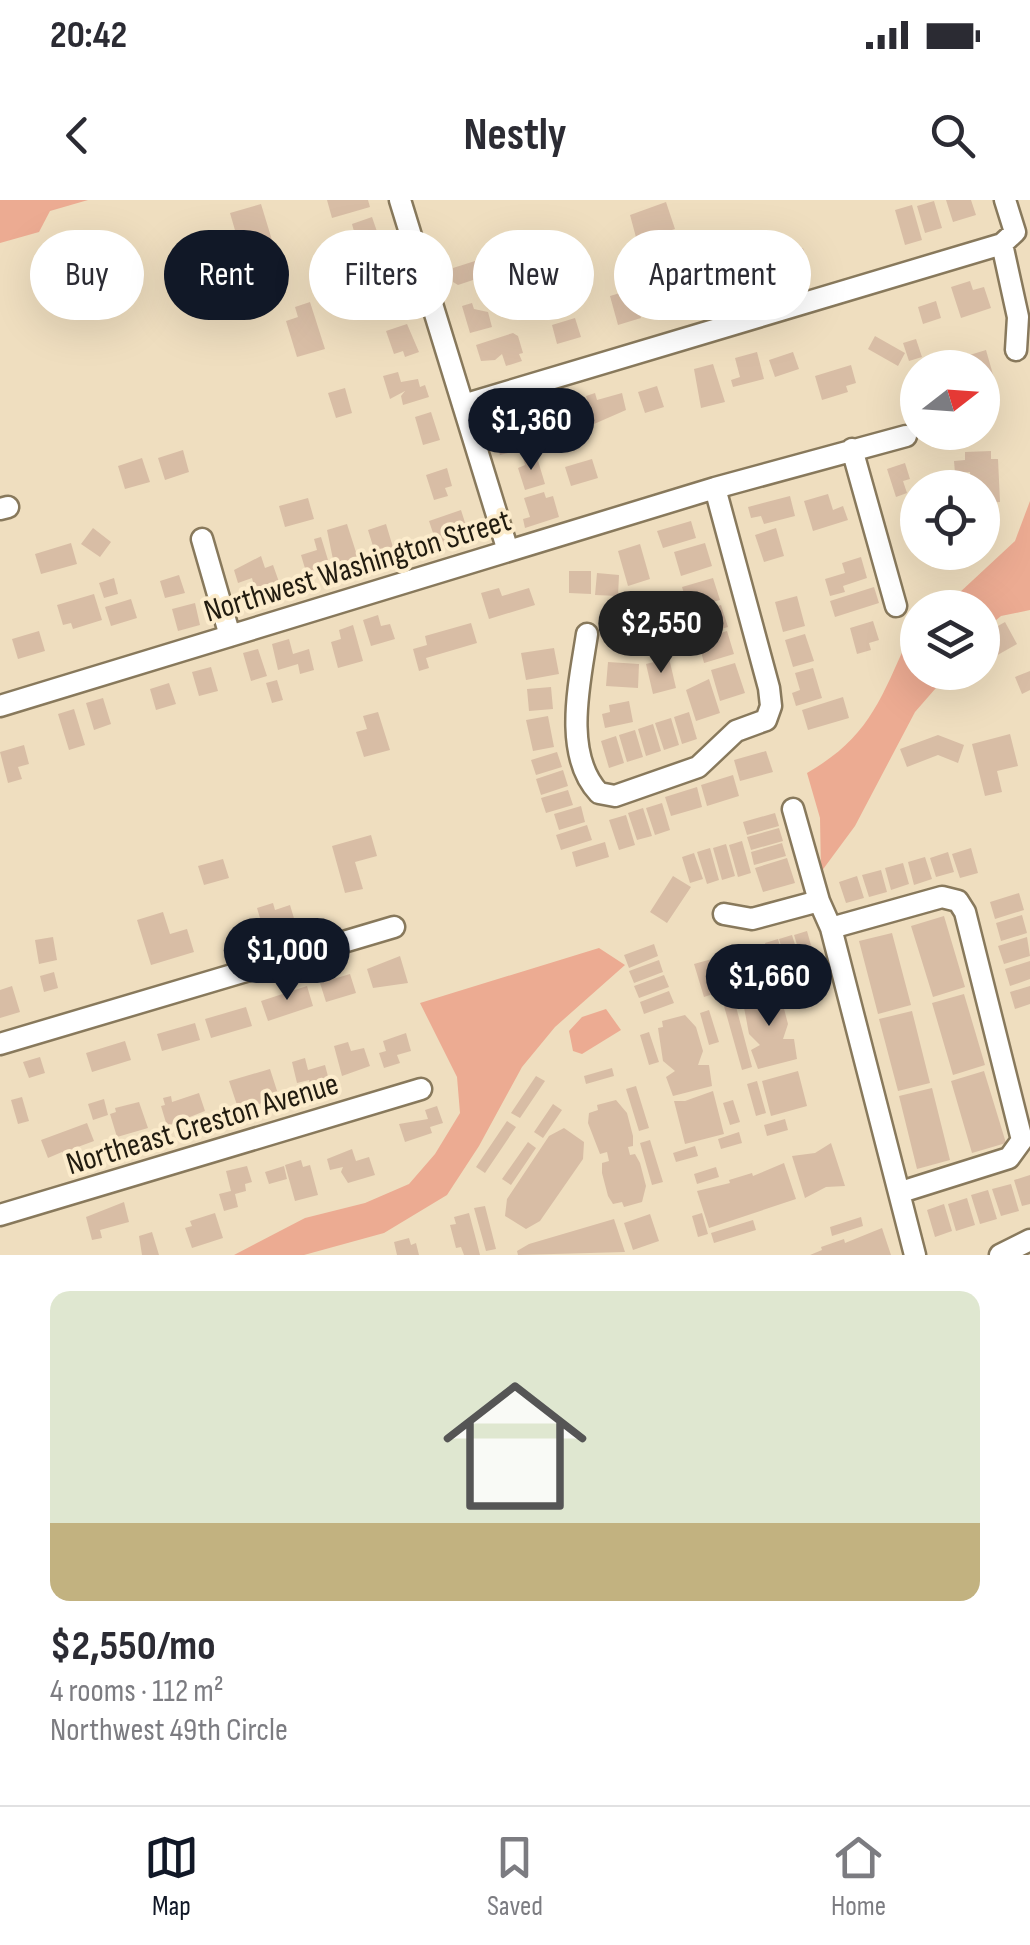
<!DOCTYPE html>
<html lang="en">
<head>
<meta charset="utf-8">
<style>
	body { margin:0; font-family:"Sofia Sans Condensed",sans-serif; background:#f7f7f7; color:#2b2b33; height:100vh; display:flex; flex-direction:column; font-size:38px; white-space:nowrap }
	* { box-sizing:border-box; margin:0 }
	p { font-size:32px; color:#7c7c81 }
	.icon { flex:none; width:55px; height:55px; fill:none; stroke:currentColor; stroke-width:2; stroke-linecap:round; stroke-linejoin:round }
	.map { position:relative; height:1055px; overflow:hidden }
	.drawer { display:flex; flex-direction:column; background:#fff; flex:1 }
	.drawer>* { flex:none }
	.top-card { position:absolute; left:30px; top:30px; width:970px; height:90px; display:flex; gap:20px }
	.needle { width:65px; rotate:73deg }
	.controls { position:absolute; left:900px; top:150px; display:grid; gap:20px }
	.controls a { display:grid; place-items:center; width:100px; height:100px; border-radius:50%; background:#fff; box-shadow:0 10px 40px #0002; font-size:50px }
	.price { position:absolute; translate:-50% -85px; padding:0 22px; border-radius:35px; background:#111827; color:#fff; font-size:32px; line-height:65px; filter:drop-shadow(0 2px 5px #0008) }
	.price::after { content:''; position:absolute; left:50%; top:60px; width:30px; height:22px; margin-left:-15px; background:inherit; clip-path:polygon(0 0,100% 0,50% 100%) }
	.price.active { background:#222; color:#fff }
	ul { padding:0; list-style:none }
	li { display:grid; align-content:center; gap:20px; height:530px; padding:0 50px }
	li+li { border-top:2px solid #e1e1e2 }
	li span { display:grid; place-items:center; height:310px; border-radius:20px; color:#555 }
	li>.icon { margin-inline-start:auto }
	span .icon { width:180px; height:180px; fill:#fffc; stroke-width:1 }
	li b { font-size:42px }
	.pill { padding:0 35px; border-radius:45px; background:#fff; box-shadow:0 10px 40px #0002; font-size:35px; line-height:90px }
	.pill.active { background:#111827; color:#fff }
	.status { display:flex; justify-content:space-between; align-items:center; height:70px; padding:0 50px; background:#fff; direction:ltr }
	.status svg { height:28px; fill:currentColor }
	header { display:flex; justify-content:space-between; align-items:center; height:130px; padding:0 50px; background:#fff; font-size:45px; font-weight:700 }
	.menu { display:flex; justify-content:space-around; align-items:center; height:140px; border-top:2px solid #e1e1e2; background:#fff; font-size:28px; color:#7c7c81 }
	.menu a { display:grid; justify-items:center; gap:5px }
	.menu .active { color:#111827 }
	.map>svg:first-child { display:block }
	.green { fill:#ecab92 }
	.building { fill:#d8bda5 }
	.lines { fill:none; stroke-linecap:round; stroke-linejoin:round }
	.minor-casing { stroke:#88795c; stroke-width:25 }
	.minor { stroke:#fff; stroke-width:20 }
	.labels { text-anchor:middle; stroke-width:8; stroke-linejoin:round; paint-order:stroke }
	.street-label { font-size:32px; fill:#211b0f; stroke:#fceccc }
</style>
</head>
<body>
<div class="status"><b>20:42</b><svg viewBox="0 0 49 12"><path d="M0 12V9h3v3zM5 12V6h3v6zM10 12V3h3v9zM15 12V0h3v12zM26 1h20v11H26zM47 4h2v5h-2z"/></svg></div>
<header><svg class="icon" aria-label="back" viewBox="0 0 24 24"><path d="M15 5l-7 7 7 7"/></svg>Nestly<svg class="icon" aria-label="search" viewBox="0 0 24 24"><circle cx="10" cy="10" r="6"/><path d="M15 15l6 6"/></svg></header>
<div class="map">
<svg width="1030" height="1055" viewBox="0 0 1030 1055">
	<rect width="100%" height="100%" fill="#efdebf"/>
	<path class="green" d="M0,0H88L50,11L39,32L0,43Z
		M1030,301V410L1001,416L983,431L982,408L944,407L1015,341Z
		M917,431L918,472L949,473L915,512L855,626L821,672L820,618L807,573C868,538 880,501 908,439Z
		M599,748L625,765L555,827L522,867L479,946L447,995L384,1033L304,1055H234L305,1018L365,1003L409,984L435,954L460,913L457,877L420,803Z
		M606,809L621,830L582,854L573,851L569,831L582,817Z"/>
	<path class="building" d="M327,0H368L370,7L332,18Z
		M946,0H971L976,15L953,22Z
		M934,1L942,28L925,33L917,6Z
		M666,2L675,29L637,41L630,15Z
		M261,4L275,50L265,53L268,61L246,68L230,13Z
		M912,5L922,40L905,45L895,10Z
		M372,17L383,49L344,60L339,44L356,39L352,24Z
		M803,48L811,73L792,79L784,54Z
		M475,61L479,78L458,85L453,82V68Z
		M730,64L739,92L712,100L703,73Z
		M760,66L766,83L747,89L742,71Z
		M685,74L694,102L675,108L666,79Z
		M642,75L647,93L634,96L641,118L618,125L610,96L627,91L624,80Z
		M970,81L973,90L984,87L991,108L961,118L951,87Z
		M396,82L402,99L398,101L401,109L372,118L363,93Z
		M936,101L941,118L923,124L918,107Z
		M310,102L325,149L297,157L286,121L298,117L295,107Z
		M472,103L474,109L488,112L492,127L470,133L462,106Z
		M575,118L581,137L557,144L552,125Z
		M407,124L419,152L405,157L403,151L394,154L386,131Z
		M513,133L518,136L523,153L519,154L522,161L506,166L502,154L495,160L481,161L476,145Z
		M875,136L905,153L898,166L868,149Z
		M916,139L922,157L909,161L903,143Z
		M986,150L996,185L982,189V168H967L963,157Z
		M757,152L764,179L733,187L731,180L740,177L735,158Z
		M793,152L799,169L775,177L769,160Z
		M713,164L725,202L701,208L694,169Z
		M851,165L856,183L846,186L848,192L822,200L815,176Z
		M398,172L401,182L418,179L420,187L425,185L429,197L403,205L401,196L405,191L390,199L383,176Z
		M657,186L664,207L645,213L638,192Z
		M345,188L352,213L336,218L328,193Z
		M595,193L597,200L622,193L626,210L594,224L586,196Z
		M571,209L576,226L553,233L548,216Z
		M431,212L440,240L423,245L415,217Z
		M526,224L531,240L514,245L516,251L500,255L494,234Z
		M183,250L189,272L165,280L158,258Z
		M991,251V259H998L1000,302L982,303V288H971L970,272L955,273L954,261L965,260V252Z
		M536,254L545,284L525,290L518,268L525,265L523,258Z
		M142,258L150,282L125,289L118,266Z
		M592,259L598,278L571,286L565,267Z
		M905,263L910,279L903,281L907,293L896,297L887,269Z
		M447,268L452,286L445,288L448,296L434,300L426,275Z
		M544,292L546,298L553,296L559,317L525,328L523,319L530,317L524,298Z
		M828,294L833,310L843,306L848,320L813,331L804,301Z
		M790,296L795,316L764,324L761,316L751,318L748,307Z
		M308,298L314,319L285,327L279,306Z
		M461,310L468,332L459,335L461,341L438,348L429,321Z
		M691,321L696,338L663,348L657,331Z
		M347,324L362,371L337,379L327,330Z
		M386,324L395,354L377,359L368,330Z
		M93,328L111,342L100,357L81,344Z
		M776,328L784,356L764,362L755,335Z
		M321,337L328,360L320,362L322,370L307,375L301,355L317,350L314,339Z
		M71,343L77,364L41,374L35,354Z
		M705,343L712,366L681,376L674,352Z
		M640,344L650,379L628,386L618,351Z
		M261,356L265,368L273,365L279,382L255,390L252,378L238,383L234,370Z
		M861,357L867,378L843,386L845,392L830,396L825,379L845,373L842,363Z
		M569,371H591V394L569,393Z
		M597,373L619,375L618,396L595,395Z
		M179,375L185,393L165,398L160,381Z
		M114,378L118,394L104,398L99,383Z
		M713,378L720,400L689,409L682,387Z
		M874,387L879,403L835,417L830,401Z
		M499,388L502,396L529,388L535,405L489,419L481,393Z
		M94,394L102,420L73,429L71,423L63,425L57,405Z
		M797,396L805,426L783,432L775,402Z
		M131,399L137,418L111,426L105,407Z
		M195,403L200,425L178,431L172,409Z
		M721,405L728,427L697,436L691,414Z
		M378,415L381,426L390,424L395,439L371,446L363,420Z
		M628,415L659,417L657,441L627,439Z
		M873,421L879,440L869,443L871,450L857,454L850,428Z
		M1005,422L1017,444L987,461L982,453V435Z
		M471,423L477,443L426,458L429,468L419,471L413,449L427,445L425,436Z
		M353,425L363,461L338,468L331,442L341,439L339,430Z
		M39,431L45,451L18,459L12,439Z
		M727,431L734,454L704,463L698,440Z
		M805,434L814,461L793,467L785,440Z
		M289,439L293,454L309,449L314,470L300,474L298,464L278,470L272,444Z
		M554,448L559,474L526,480L521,453Z
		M258,449L267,476L251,481L243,453Z
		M669,458L676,488L653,494L646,464Z
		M608,462L639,464L638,488L606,486Z
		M735,463L745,493L720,501L711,470Z
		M211,467L218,491L199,496L192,472Z
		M813,468L822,498L796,506L792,493L800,490L795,473Z
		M1030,471V490L1022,494L1015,477Z
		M709,479L720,513L696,521L686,490Z
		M277,480L283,500L272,503L266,483Z
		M169,483L176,504L156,510L150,489Z
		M551,487L553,509L529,511L527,489Z
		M843,497L849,518L808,530L802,510Z
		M103,498L111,524L94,530L86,503Z
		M629,501L633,522L605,528L602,514L610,512L609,505Z
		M74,509L85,545L69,550L58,514Z
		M378,512L390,550L364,557L356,532L367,529L363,516Z
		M689,512L697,539L682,544L674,517Z
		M548,516L554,547L533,551L526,520Z
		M671,518L679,545L664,550L655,523Z
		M653,524L661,551L646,556L638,529Z
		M635,530L643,557L627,562L619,535Z
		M1010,534L1018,566L997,571L1002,592L985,596L972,544Z
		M938,535L964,545L958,563L938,555L907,567L900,549Z
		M616,536L624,563L609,568L601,541Z
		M24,545L29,564L18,567L22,579L8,583L0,552Z
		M766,551L773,572L740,581L734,560Z
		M557,552L562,567L536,575L531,560Z
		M563,570L568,586L541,595L536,579Z
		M733,575L739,596L707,606L701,585Z
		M697,587L702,607L671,616L665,597Z
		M568,590L573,605L546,613L541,598Z
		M662,603L670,630L655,635L646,608Z
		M581,606L585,622L559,630L554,614Z
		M643,608L652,636L637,640L628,613Z
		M775,613L779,626L747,635L743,622Z
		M626,615L635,645L619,650L609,620Z
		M587,625L592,640L561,650L556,635Z
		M779,628L783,641L751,650L747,637Z
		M371,635L377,656L355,662L363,689L345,693L332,646Z
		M742,641L751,673L738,677L729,645Z
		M605,642L609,657L576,667L572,652Z
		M782,643L786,656L754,665L751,652Z
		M726,644L735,676L722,680L713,648Z
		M710,648L719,680L707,684L697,652Z
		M971,648L978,673L960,678L952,654Z
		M948,652L954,672L936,677L930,658Z
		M694,653L703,679L690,683L682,657Z
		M925,657L932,679L914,685L908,662Z
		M787,658L795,683L763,692L755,668Z
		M223,659L229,678L204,685L198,666Z
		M903,663L909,684L891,690L885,668Z
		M881,670L887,692L869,697L862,675Z
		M673,676L691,687L667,723L650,712Z
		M857,676L864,698L846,703L839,682Z
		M1019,693L1024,710L995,719L990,702Z
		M273,703L275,710L290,705L296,725L265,735L257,708Z
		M163,712L170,734L187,729L194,752L151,765L137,720Z
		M1022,715L1027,733L1001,741L996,723Z
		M944,716L965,787L933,797L911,726Z
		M807,731L816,763L804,767L794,735Z
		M892,733L911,805L878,814L859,741Z
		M792,735L802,767L789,771L779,739Z
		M53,737L57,760L39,764L35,740Z
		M1027,737L1030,756L1004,764L998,746Z
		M778,739L787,771L774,775L765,743Z
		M654,744L658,756L629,768L624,755Z
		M763,744L773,776L760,780L751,748Z
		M749,749L758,780L745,784L736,752Z
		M734,753L744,785L731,789L721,757Z
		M400,756L408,783L373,788L367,769Z
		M719,757L728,789L704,797L694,764Z
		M659,760L663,772L634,783L629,771Z
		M1030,761V779L1010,786L1005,769Z
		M54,772L58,788L44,792L40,776Z
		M350,774L356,793L326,802L320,783Z
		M664,775L669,787L639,798L634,786Z
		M12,786L20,812L0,818V790Z
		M307,786L313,806L268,821L261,801Z
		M1030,786V804L1015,809L1010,792Z
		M770,789L782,801L788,824L783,839H794L797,859L758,869L751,850L760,845L749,834L743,802L749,800L747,795Z
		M669,791L674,803L644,814L640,802Z
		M964,794L985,865L953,875L932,803Z
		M735,803L752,867L742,870L724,806Z
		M246,807L252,826L211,838L205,819Z
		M709,810L719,842L709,845L700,813Z
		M912,811L930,883L898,891L879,819Z
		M685,815L696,827L703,851L698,865H709L712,886L673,896L666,877L675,871L663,861L658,828L663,827L662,821Z
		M195,823L200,840L162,851L157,834Z
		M649,832L659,862L649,865L640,835Z
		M406,833L411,851L397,855L400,863L384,868L379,853L386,851L383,841Z
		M125,841L131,860L92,872L86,853Z
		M348,842L351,851L364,848L370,866L342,876L334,846Z
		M40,857L45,873L29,878L23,862Z
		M305,858L308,870L325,865L330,884L311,889L309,880L297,883L292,862Z
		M612,868L614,876L586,884L584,876Z
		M270,869L279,897L239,911L229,881Z
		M798,871L807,906L771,916L762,881Z
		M984,871L1006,943L972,953L951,881Z
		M536,876L545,881L520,918L511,913Z
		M757,881L766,913L756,916L747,884Z
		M636,886L649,928L639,931L626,889Z
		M932,888L950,960L917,969L899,896Z
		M713,891L724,934L685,944L674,901H685Z
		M199,893L205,911L167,926L161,906L165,905L163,898L171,896L172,902Z
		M22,897L29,921L18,924L11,900Z
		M104,899L108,915L93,920L88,904Z
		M616,900L627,913L633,936V946L628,947L630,955L635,954L640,963L646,986L642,1002L624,1007L622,1002L613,1004L608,996L602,973V963L609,961L607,952L600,954L588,923L589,913L598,910L597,905Z
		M733,900L740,922L730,925L723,903Z
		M139,902L148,928L117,937L110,914L116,912L115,908Z
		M553,904L562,910L543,938L534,932Z
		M437,906L443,923L430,927L432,933L405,942L399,924L428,919L425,910Z
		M785,919L788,930L767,936L764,925Z
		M507,921L516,927L485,973L476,967Z
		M87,923L94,941L75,948L79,958L66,963L62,952L48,958L41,940Z
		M564,928L584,942L583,959L540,1021L526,1029L505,1016L507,999L549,936Z
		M739,932L742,943L721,949L718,939Z
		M650,940L663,982L652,985L640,943Z
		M528,942L536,948L511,985L502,979Z
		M831,943L845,986L826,987L805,998L792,956L815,953Z
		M695,946L698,956L676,962L673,953Z
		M352,949L356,961L369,957L375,975L348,983L341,972L343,967L330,970L327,959Z
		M301,960L303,967L310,965L318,995L295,1001L285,965Z
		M784,963L796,999L709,1028L697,991L730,983L729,980L752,973L753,976Z
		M247,966L252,982L245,984L246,991L235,994L238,1007L224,1011L219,994L231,991L226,971Z
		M284,966L287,979L269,984L265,972Z
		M716,967L719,977L697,984L694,974Z
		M1030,975V1004L1022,1006L1014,980Z
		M1011,984L1019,1011L1001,1016L992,989Z
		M988,990L997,1019L980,1024L971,995Z
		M967,998L975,1025L956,1031L948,1004Z
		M124,1002L129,1022L100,1030L102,1038L92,1040L86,1017Z
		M944,1004L952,1031L935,1037L927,1010Z
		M485,1006L496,1049L486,1051L474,1008Z
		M215,1013L223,1038L192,1048L185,1028L192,1026L190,1021Z
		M469,1013L477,1043L480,1055H464L461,1047L456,1048L450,1025L456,1024L454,1017Z
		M702,1013L708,1034L698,1037L692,1016Z
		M650,1014L659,1041L633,1050L624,1023Z
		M861,1017L863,1026L832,1036L830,1027Z
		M614,1019L625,1052L518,1055L517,1051L529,1044Z
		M753,1020L756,1030L714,1043L711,1033Z
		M882,1028L891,1055H810L822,1050L821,1047L844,1039L845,1043Z
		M152,1032L159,1055H142L139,1036Z
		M409,1038L411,1045L416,1043L419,1055H397L394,1042Z"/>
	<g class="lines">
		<defs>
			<path id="minor" d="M400,0L508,351
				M1005,0L1015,32L1002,44L1018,117L1016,150
				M463,205L1002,44
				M852,249L896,406
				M0,309L8,307
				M202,339L230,436
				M587,434C580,481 562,554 599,593L615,596L698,567L736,531L766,520L771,506L769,488L715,288
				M0,506L715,288L906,236
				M793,609L819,701L831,728L915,1055
				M724,714L752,719L819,701
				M831,728L942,697L958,701L965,712L1022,940L1009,958L901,992
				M0,844L394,727
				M0,1015L421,889
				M1000,1055L1030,1040"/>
		</defs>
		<use href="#minor" class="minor-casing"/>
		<use href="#minor" class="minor"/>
	</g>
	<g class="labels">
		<g class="street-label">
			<text transform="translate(357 365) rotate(-17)" y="11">Northwest Washington Street</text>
			<text transform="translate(202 923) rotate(-17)" y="11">Northeast Creston Avenue</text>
		</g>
	</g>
</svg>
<div class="controls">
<a><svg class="needle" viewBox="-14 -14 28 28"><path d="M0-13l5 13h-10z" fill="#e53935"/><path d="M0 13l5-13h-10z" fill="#7c7c81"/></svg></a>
<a><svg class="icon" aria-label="locate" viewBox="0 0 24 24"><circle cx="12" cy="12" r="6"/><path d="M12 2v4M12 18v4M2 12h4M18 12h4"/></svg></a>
<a><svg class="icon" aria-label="layers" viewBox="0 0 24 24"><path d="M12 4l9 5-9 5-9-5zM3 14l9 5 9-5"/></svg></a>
</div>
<b class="price" style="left:531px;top:273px">$1,360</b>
<b class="price active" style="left:661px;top:476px">$2,550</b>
<b class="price" style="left:287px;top:803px">$1,000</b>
<b class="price" style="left:769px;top:829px">$1,660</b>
<div class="top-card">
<a class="pill">Buy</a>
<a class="pill active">Rent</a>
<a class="pill">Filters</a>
<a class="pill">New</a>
<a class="pill">Apartment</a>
</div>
</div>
<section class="drawer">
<ul>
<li><span style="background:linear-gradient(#dfe7d0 75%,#c2b280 0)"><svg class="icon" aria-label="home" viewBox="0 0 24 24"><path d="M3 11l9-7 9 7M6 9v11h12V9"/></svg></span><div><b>$2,550/mo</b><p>4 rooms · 112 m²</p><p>Northwest 49th Circle</p></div></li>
</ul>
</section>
<nav class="menu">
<a class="active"><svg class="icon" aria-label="map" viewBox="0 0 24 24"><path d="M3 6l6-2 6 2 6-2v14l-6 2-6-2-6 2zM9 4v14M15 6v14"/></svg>Map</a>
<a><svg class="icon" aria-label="saved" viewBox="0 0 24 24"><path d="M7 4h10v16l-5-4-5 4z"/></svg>Saved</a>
<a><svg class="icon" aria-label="home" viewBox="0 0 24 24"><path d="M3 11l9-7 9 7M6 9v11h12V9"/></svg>Home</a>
</nav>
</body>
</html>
